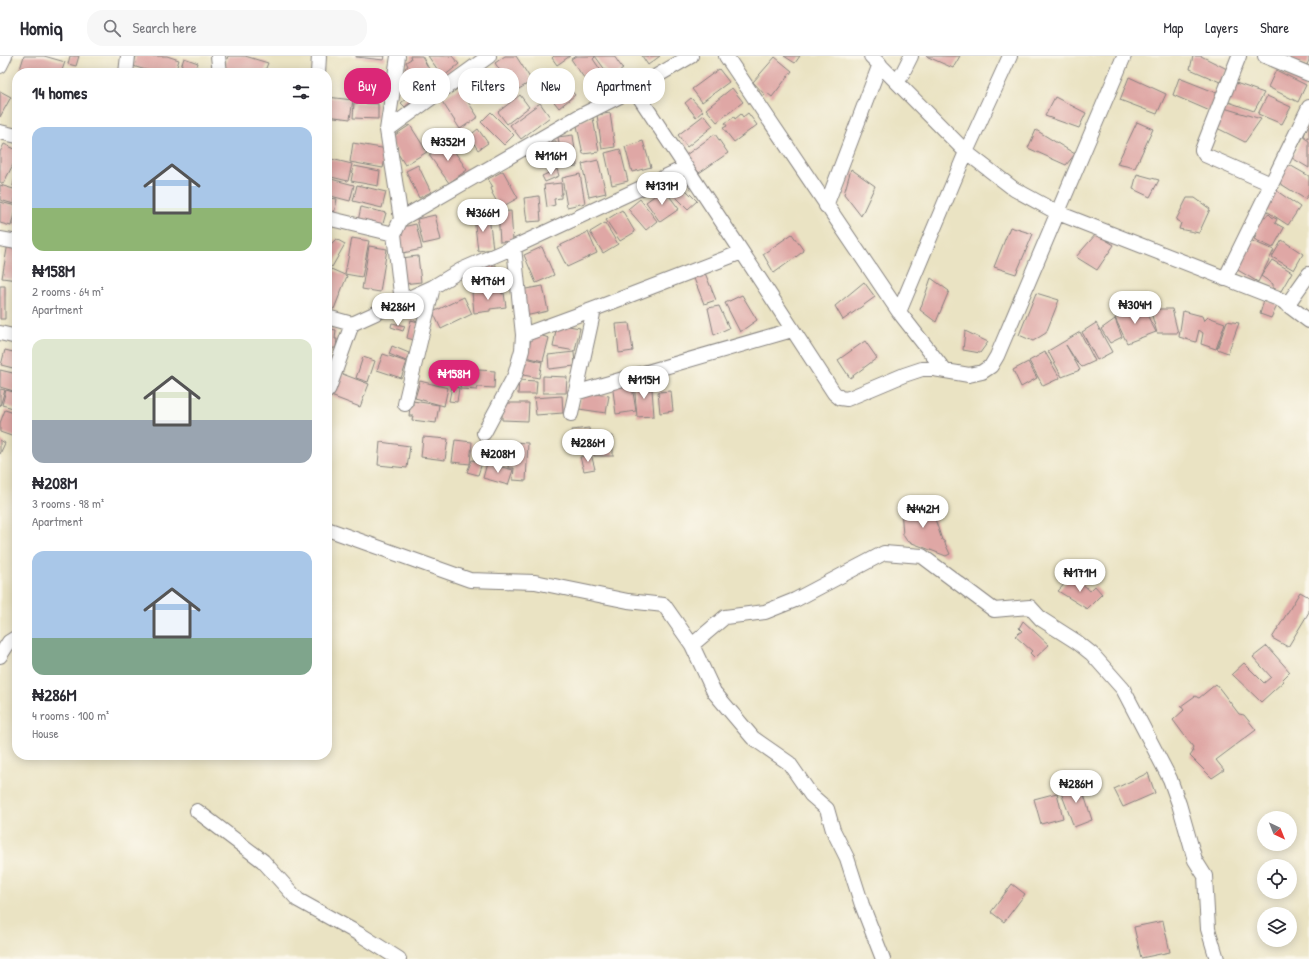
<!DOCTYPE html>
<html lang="en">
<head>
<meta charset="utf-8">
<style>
	body { margin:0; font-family:"Patrick Hand",sans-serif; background:#f7f7f7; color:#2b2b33; height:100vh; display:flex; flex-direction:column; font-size:15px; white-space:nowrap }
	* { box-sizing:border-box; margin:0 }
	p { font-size:13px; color:#7c7c81 }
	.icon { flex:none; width:22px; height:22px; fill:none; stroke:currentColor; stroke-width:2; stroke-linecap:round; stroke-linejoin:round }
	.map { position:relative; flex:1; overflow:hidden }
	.side { position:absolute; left:12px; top:12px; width:320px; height:692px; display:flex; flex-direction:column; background:#fff; border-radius:16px; box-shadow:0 2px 10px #0003 }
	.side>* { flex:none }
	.hud { position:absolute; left:344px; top:12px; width:380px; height:36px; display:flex; gap:8px }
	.needle { width:26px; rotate:137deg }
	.controls { position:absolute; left:1257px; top:755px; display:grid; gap:8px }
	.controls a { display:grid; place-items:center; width:40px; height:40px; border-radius:50%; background:#fff; box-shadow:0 2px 10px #0003; font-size:20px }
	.price { position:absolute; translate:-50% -34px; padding:0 9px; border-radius:14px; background:#fff; color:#222; font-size:13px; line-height:26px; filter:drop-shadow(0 1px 2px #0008) }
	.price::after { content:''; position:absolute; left:50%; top:24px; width:12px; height:9px; margin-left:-6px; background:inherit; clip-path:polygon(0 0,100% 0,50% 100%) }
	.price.on { background:#db2777; color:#fff }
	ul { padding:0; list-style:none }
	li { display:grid; align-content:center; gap:8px; height:212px; padding:0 20px }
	li span { display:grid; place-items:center; height:124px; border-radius:12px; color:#555 }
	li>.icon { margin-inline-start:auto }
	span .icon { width:72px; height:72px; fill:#fffc; stroke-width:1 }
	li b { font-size:17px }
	h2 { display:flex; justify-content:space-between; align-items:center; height:48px; padding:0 20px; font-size:17px }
	.chip { padding:0 14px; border-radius:16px; background:#fff; box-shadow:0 2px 10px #0003; font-size:14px; line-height:36px }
	.chip.on { background:#db2777; color:#fff }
	header { display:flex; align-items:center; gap:24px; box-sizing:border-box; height:56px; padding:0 20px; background:#fff; border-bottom:1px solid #e1e1e2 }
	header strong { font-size:19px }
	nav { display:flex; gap:22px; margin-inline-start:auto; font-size:14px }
	.search { width:280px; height:36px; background:#f7f7f7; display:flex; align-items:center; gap:10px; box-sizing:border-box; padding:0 14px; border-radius:16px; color:#7c7c81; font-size:15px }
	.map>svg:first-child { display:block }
	.building { fill:#dfa7a5 }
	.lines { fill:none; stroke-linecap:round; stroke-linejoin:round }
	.street-casing { stroke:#86827f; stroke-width:16 }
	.street { stroke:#fff; stroke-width:14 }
</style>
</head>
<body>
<header>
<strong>Homiq</strong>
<div class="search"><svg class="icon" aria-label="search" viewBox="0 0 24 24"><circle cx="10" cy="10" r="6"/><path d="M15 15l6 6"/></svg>Search here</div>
<nav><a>Map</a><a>Layers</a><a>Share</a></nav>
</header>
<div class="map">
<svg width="1309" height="903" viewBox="0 0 1309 903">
	<rect width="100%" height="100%" fill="#fbf7ec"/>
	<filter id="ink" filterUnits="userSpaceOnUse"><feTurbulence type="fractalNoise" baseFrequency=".025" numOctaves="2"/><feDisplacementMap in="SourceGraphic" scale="8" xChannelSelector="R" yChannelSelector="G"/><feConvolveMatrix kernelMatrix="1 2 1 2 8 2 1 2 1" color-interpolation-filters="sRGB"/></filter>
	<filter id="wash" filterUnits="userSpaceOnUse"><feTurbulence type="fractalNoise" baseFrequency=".012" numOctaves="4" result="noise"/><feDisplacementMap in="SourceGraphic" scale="16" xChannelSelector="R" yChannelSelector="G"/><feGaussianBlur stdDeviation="0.9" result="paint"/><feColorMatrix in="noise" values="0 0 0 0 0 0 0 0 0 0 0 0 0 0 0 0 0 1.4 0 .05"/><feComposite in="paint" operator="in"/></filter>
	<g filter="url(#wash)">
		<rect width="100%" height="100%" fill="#eae3c3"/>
		<g id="blocks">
			<path class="building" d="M24,0H44L65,6L61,17H36L20,13Z
				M70,0H79L76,10L68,8Z
				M136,0H167L179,4L175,17H155L133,10Z
				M228,0H245L268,7L264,17H222Z
				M356,0H385L384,4L356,1Z
				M410,0H422L436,26L405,51L401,47L408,41L404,30L412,25L405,12L408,10L406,6L411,3Z
				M428,0H452L459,8L443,21Z
				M505,0H516L532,25L514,36L495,7Z
				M554,0H570L557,9L552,2Z
				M576,0H594L595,1L593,3L608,25L593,35L571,3Z
				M595,0H614L623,13L611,22Z
				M642,0H660L648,9Z
				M784,0H800L795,7Z
				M926,0H960L953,12Z
				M1193,0H1201L1227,13L1220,26L1190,13Z
				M1288,0H1309V4L1307,9L1288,2Z
				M775,1L792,15L772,41L767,37L765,39L753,26Z
				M184,2L198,7L195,17H179Z
				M719,13L729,26L702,46L692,33Z
				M1276,14L1306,29L1298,46L1268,31Z
				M558,18L575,39L559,52L542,31Z
				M1129,21L1166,38L1157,58L1120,44Z
				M1179,22L1217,37L1210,55L1173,39Z
				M1233,26L1264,37L1254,55L1223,44Z
				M474,29L479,35L469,44L463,38Z
				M459,32L478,61L460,73L441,44Z
				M732,32L743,46L717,66L706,53Z
				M0,35L11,41L0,61Z
				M520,39L529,51L507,68L498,56Z
				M1267,40L1291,51L1282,68L1258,58Z
				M327,41L353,44L350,63L327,60Z
				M1055,41L1086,57L1079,72L1045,60Z
				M691,42L703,55L696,61L685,47Z
				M354,47L378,48V63L353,62Z
				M540,47L550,61L521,83L510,69Z
				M1224,52L1261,63L1245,86L1217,72Z
				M491,56L514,79L504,89L481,66Z
				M610,57L615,91L602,93L597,59Z
				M748,57L757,69L734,86L723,72L727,70L725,67L734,61L735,63L741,58L743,61Z
				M704,59L713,70L687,91L678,79Z
				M593,62L599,96L583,98L576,65Z
				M1309,65V83L1304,80Z
				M1137,66L1153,73L1135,112L1117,108Z
				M410,69L427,96L405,109L389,83Z
				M478,73L488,87L478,94L469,80Z
				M1036,74L1075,98L1066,109L1028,92Z
				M715,78L728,97L699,117L686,99Z
				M573,79L577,110L562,111L558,81Z
				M1303,81L1309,85V112L1292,102Z
				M556,85L558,110L539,112L537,87Z
				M643,85L651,111L632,116L625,91Z
				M448,86L467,114L449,127L429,99Z
				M353,87L387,93L383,112L350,106Z
				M4,88L17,94V101L3,128L0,126V96Z
				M620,93L628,125L612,129L605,97Z
				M327,102L352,108L348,125L327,120Z
				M598,104L606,137L589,141L582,108Z
				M1286,107L1309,120V138L1305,143L1276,125Z
				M418,109L431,136L419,142L406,115Z
				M354,110L380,115L378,130L351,125Z
				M557,113L559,120L545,126L542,120Z
				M851,113L875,130L861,160L844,138Z
				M503,115L518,142L500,152L492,137H493L491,132L493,131L488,123Z
				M580,118L585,147L567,151L562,122Z
				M1137,118L1159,124L1150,141L1133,133Z
				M15,121H17V132L13,130Z
				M327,122L354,129L350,145L327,139Z
				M674,122L697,145L688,153L665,130Z
				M561,127L562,138H561V142L554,143L555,149L547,151L544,129Z
				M0,129L17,134L14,148L0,144Z
				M357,129L386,136L382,152L353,145Z
				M664,133L679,153L660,166L646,146Z
				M1274,133L1300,151L1288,169L1262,152Z
				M539,140L541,165L527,166L524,142Z
				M327,142L337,143L334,158L327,157Z
				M1187,142H1195L1210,153L1199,177L1179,173L1181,167L1176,164Z
				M640,143L657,165L646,174L628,153Z
				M0,146L16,150L11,170L0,167Z
				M361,151L386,157L382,171L358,165Z
				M622,154L635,176L620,185L606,164Z
				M511,155L513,185L500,186L498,156Z
				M17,156V170L13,169Z
				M1269,158L1272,161L1277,163L1275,167L1284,172L1273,192L1254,183L1257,177L1253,176L1261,159L1265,161Z
				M435,159L441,184L423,188L417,163Z
				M489,160L493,193L478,195L474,161Z
				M605,167L618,188L603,197L590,176Z
				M416,168L422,193L403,197L398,172Z
				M1010,171L1033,178L1016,218L994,211Z
				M588,176L597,197L567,211L557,191Z
				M792,178L804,195L774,217L763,198Z
				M1096,178L1114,189L1097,214L1076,201Z
				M352,182L369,185L362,221L345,218Z
				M336,183L345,188L332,211L327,208V192Z
				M1250,184L1274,194L1258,226L1236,213Z
				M1282,184L1303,198L1294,214L1272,201Z
				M8,187L17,189V224L2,222Z
				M369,190L387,193L380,236L362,233Z
				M542,191L554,219L536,227L524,199Z
				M418,200L421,226L403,228L401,202Z
				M1272,204L1292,216L1281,235L1273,232V228L1261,220Z
				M496,209V214H504V232L474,234L473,210Z
				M331,213L347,220L334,253L327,251V223Z
				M705,217L716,244L704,248L693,220Z
				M931,222L949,235L936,266L920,254Z
				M864,226L875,241L843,264L835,250Z
				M0,230H5V263H0Z
				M543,230L548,255L525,260L520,234Z
				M489,234V235L501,234L502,238L504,237L506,251L490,253V255L474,257L472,236Z
				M1036,237L1059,244L1046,277L1033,285L1019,279Z
				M742,239L757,264L740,276L725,247Z
				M464,241L472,258L441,273L433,256Z
				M1264,244L1278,248L1271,262L1260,258Z
				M719,250L729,272L714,279L708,252Z
				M1133,253L1136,256L1144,253L1156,276L1127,287L1115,262Z
				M1150,253H1172L1178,277H1157Z
				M1183,255L1202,260L1204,265L1208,261L1225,267L1216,293L1201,288L1203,277L1199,274L1196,286L1179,281Z
				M1115,263L1122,281L1110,287L1101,273Z
				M411,264L418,266L414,284L407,282Z
				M1227,265L1239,267L1228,297L1217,293Z
				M392,267L405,270L403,275L391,271Z
				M629,267L633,295L619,297L616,268Z
				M1096,267L1112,296L1097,304L1082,276Z
				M557,268L580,272L575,295L553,291Z
				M327,272L336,274L335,283H337L336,292H333L332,295H327Z
				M965,275L988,286L980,297L963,294Z
				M1080,276L1095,305L1082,311L1077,306L1066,289L1080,314L1062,321L1048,295Z
				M533,277L549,282L543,305L526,301Z
				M865,285L877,302L850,322L838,304Z
				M392,290L409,297L406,305L389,298Z
				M5,294L17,297V313L1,309Z
				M574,296L575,310L549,313L548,299Z
				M1045,296L1060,322L1043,330L1029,305Z
				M383,298L407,306L401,322L377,314Z
				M363,301L375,305L368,326L356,322Z
				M526,302L542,306L539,322L523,319Z
				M1028,306L1037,322L1021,331L1013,314Z
				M462,313L495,315L494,332L478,331L477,334L460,333Z
				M0,314L17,318V336L0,331Z
				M340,317L369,328L360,351L331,340Z
				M543,320L567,321L566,337H543Z
				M519,324L537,325L536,338H518Z
				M631,324L636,355L616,358L612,327Z
				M420,325L448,332L444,350L415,342Z
				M648,325V334L652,333L654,360L637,361L634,326Z
				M452,330L459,332L457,346L449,345Z
				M0,333L5,334L0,350Z
				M6,334L17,337V353L2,349Z
				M671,335L673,355L660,357L658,336Z
				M582,336L609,340L606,357L579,353Z
				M562,340L563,357L536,359L534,342Z
				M413,345L439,349L436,367L412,364L413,360H409L410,351H413Z
				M502,347H529L528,365L502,364Z
				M5,354L17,358V382L0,376V367Z
				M589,372L592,394L575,397L572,374Z
				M594,380H613V400H594Z
				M423,381L448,383L445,404L421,401Z
				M0,384L5,387L0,398Z
				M455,384L472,386L470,408L452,406Z
				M488,385L506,387L505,408L486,407Z
				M380,386L410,390L407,412L378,409Z
				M510,386L528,387L526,425L513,424L514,412H508Z
				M591,398L595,413L584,415L580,401Z
				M472,404L482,407L478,419L467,416Z
				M487,407L513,414L508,429L483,422Z
				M930,448L942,484L944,485L950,498L946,500L907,485L903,479L901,453Z
				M1073,519L1090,535L1095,530L1102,538L1087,553L1058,535Z
				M1300,536L1309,541V556L1288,591L1272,582Z
				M1023,565L1049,589L1035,602L1030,597L1032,595L1015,580L1022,575L1019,572Z
				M1267,590L1290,616L1282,624L1284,625L1261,646L1232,618L1244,607L1264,627L1271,621L1253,601Z
				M1216,628L1239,658L1244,659L1256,674L1216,704L1224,714L1212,722L1190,700L1193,696L1192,693L1193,691L1173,664L1184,654L1181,650L1195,640L1199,642Z
				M1148,717L1155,737L1123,751L1114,733Z
				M1079,723L1092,764L1074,771L1060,734Z
				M1057,737L1063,762L1041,768L1034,743Z
				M1012,828L1025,838L1004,866L991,856Z
				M1163,865L1170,896L1141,902L1134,871Z"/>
		</g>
	</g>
	<g filter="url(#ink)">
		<use href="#blocks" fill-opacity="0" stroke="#86827f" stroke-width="1"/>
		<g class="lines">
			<defs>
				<path id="street" d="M218,0L220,17
					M398,0L387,74L401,163L394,178L402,246
					M726,0L899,256L945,315
					M871,0L966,96L1014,133L1058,157L1281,244L1309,265
					M1239,0L1202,94L1205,99L1271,128
					M1265,0L1309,18
					M0,10L5,0
					M126,17L128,0
					M318,17L319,0
					M898,26L911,0
					M634,33L742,196L834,337L840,342L847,343L904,319L922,313H934L969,319L982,316L991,310L997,300L1124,0
					M387,74L489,0
					M0,76L17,80
					M826,150L880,8
					M327,162L394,178
					M401,163L578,61L634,33L691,0
					M0,183L17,186
					M1225,223L1309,51
					M1287,249L1309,218
					M899,256L966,96L1010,0
					M327,261L352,268L433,231L461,214L514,191L686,111
					M0,277L17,281
					M523,279L594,253L742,196
					M327,335L329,332L352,268
					M575,337L792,274
					M405,348L433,231
					M571,358L594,253
					M484,377L515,319L522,294L523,279L514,191
					M327,473L470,524L535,526L628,545L664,549L692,589
					M0,600L9,586L17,581
					M197,755L263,805L298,844L361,879L399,903
					M883,903L862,849L847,802L833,774L827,753L811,739L789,707L753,682L714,636L692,589L725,561L765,556L795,544L884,497L922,500L994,554L1030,551L1041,563L1077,586L1092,598L1123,633L1135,656L1170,723L1179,748L1195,804L1205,820L1208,873L1217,903"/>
			</defs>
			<use href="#street" class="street-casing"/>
			<use href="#street" class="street"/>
		</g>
	</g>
</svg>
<div class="controls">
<a><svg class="needle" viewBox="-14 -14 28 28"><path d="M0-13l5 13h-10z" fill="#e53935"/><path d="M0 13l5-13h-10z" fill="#7c7c81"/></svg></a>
<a><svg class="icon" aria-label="locate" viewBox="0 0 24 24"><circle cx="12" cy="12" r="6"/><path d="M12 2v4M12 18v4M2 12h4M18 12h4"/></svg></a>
<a><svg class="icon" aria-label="layers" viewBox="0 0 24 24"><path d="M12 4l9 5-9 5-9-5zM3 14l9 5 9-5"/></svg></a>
</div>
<b class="price" style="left:448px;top:106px">₦352M</b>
<b class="price" style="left:551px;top:120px">₦116M</b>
<b class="price" style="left:662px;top:150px">₦131M</b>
<b class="price" style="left:483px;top:177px">₦366M</b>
<b class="price" style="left:488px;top:245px">₦176M</b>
<b class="price" style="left:1135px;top:269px">₦304M</b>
<b class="price" style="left:398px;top:271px">₦286M</b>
<b class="price on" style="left:454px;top:338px">₦158M</b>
<b class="price" style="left:644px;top:344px">₦115M</b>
<b class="price" style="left:588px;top:407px">₦286M</b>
<b class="price" style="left:498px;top:418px">₦208M</b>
<b class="price" style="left:923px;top:473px">₦442M</b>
<b class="price" style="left:1080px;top:537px">₦171M</b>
<b class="price" style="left:1076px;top:748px">₦286M</b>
<div class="hud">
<a class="chip on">Buy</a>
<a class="chip">Rent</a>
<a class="chip">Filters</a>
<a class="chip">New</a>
<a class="chip">Apartment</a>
</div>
<section class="side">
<h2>14 homes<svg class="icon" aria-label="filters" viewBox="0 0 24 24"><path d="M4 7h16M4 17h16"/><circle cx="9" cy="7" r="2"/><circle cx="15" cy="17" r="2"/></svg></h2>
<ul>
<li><span style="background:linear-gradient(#a9c7e8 65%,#8fb573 0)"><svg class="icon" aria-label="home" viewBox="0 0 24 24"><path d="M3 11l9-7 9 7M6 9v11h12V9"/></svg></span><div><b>₦158M</b><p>2 rooms · 64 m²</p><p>Apartment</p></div></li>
<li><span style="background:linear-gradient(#dfe7d0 65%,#9aa5b1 0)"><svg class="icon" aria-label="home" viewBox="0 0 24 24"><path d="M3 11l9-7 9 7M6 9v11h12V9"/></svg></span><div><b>₦208M</b><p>3 rooms · 98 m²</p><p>Apartment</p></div></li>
<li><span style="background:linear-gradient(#a9c7e8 70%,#7fa58c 0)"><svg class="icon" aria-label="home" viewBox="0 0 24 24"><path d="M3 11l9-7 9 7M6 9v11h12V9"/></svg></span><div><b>₦286M</b><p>4 rooms · 100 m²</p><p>House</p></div></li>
</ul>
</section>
</div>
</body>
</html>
